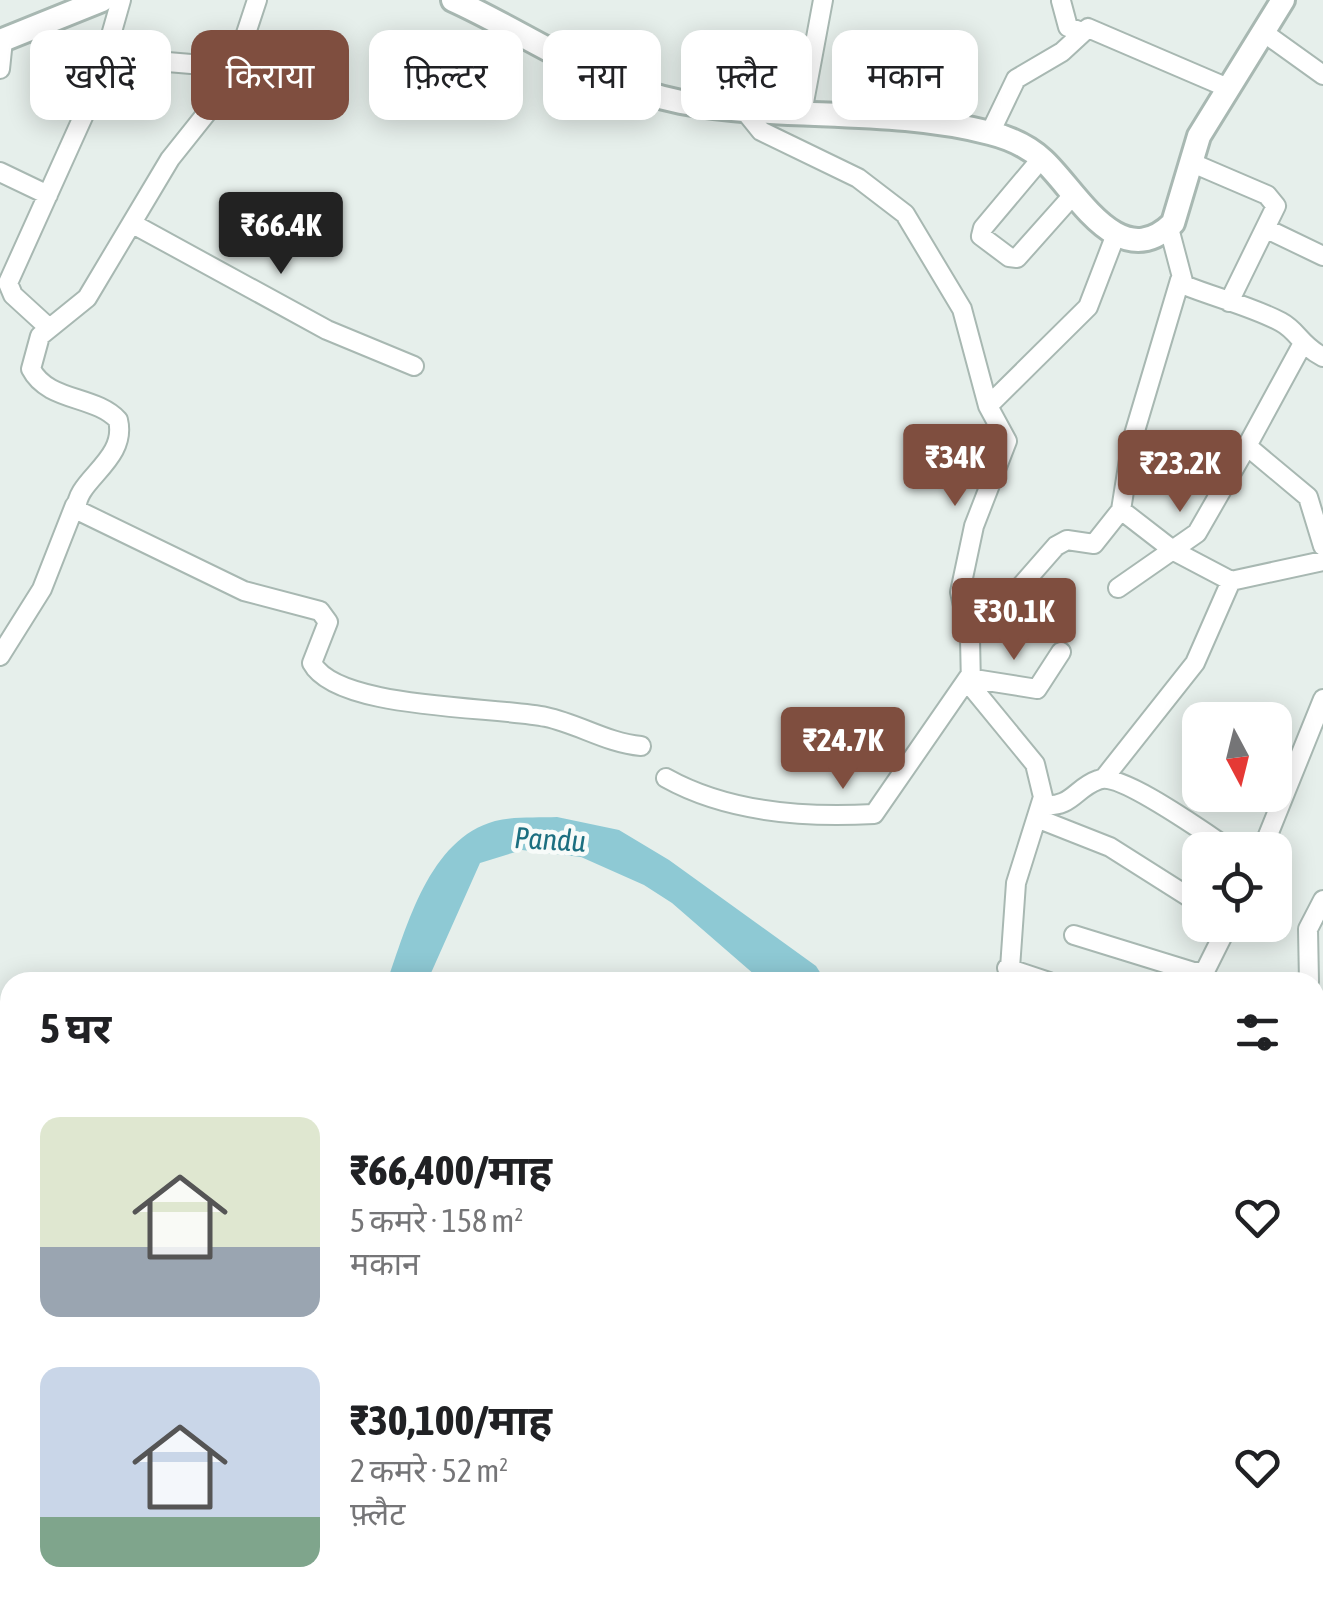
<!DOCTYPE html>
<html lang="hi">
<head>
<meta charset="utf-8">
<style>
	body { margin:0; font-family:"Asap Condensed","Noto Sans Devanagari",sans-serif; background:#f2f2f2; color:#202124; height:100vh; display:flex; flex-direction:column; font-size:38px; white-space:nowrap }
	* { box-sizing:border-box; margin:0 }
	p { font-size:32px; color:#757577 }
	.icon { flex:none; width:55px; height:55px; fill:none; stroke:currentColor; stroke-width:2; stroke-linecap:round; stroke-linejoin:round }
	.map { position:relative; flex:1; overflow:hidden }
	.panel { position:absolute; left:0px; top:972px; width:1325px; height:642px; display:flex; flex-direction:column; background:#fff; border-radius:30px 30px 0 0; box-shadow:0 5px 25px #0003 }
	.panel>* { flex:none }
	.banner { position:absolute; left:30px; top:30px; width:1265px; height:90px; display:flex; gap:20px }
	.needle { width:65px; rotate:173deg }
	.buttons { position:absolute; left:1182px; top:702px; display:grid; gap:20px }
	.buttons a { display:grid; place-items:center; width:110px; height:110px; border-radius:20px; background:#fff; box-shadow:0 5px 25px #0003; font-size:50px }
	.price { position:absolute; translate:-50% -85px; padding:0 22px; border-radius:10px; background:#7f4e3f; color:#fff; font-size:32px; line-height:65px; filter:drop-shadow(0 2px 5px #0008) }
	.price::after { content:''; position:absolute; left:50%; top:60px; width:30px; height:22px; margin-left:-15px; background:inherit; clip-path:polygon(0 0,100% 0,50% 100%) }
	.price.selected { background:#222; color:#fff }
	ul { padding:0; list-style:none }
	li { display:flex; align-items:center; gap:30px; height:250px; padding:0 40px }
	li span { display:grid; place-items:center; flex:none; width:280px; height:200px; border-radius:20px; color:#555 }
	li>.icon { margin-inline-start:auto }
	span .icon { width:120px; height:120px; fill:#fffc; stroke-width:1 }
	li b { font-size:42px }
	h2 { display:flex; justify-content:space-between; align-items:center; height:120px; padding:0 40px; font-size:42px }
	.pill { padding:0 35px; border-radius:20px; background:#fff; box-shadow:0 5px 25px #0003; font-size:35px; line-height:90px }
	.pill.selected { background:#7f4e3f; color:#fff }
	.map>svg:first-child { display:block }
	.built { fill:#d4dfda }
	.water { fill:#8ec9d4 }
	.lines { fill:none; stroke-linecap:round; stroke-linejoin:round }
	.stream { stroke:#8ec9d4; stroke-width:5 }
	.minor-casing { stroke:#a8b8b2; stroke-width:22 }
	.tertiary-casing { stroke:#a8b8b2; stroke-width:28 }
	.path { stroke:#86b3a5; stroke-width:2.5; stroke-dasharray:5 8; stroke-linecap:butt }
	.minor { stroke:#fff; stroke-width:18 }
	.tertiary { stroke:#fff; stroke-width:22 }
	.rail { stroke:#5f7d75; stroke-width:5; stroke-dasharray:20 10; stroke-linecap:butt }
	.labels { text-anchor:middle; stroke-width:9; stroke-linejoin:round; paint-order:stroke }
	.water-label { font-size:30px; font-style:italic; fill:#1c6f80; stroke:#f7fbf9 }
</style>
</head>
<body>
<div class="map">
<svg width="1323" height="1614" viewBox="0 0 1323 1614">
	<rect width="100%" height="100%" fill="#e6efeb"/>
	<path class="built" d="M932,1605H1280L1314,1614H929Z"/>
	<path class="water" d="M557,817L619,830L669,860L816,966L826,982H763L672,903L644,885L581,857L522,850L480,863L427,982H387C407,926 429,839 495,821C515,816 537,818 557,817Z"/>
	<g class="lines">
		<path class="stream" d="M843,1614L844,1605"/>
		<defs>
			<path id="minor" d="M257,0L229,85L170,159L87,298L40,336L31,369C48,402 95,395 118,420C128,461 73,481 77,510L244,591L320,611L328,622L312,663C337,710 494,706 546,717C579,724 607,743 641,746
				M1061,1L1068,27L1082,32
				M1263,32L1323,75
				M108,57L203,65L238,62
				M0,69L3,40
				M744,110L761,131L858,178L905,214L962,309L988,406L1007,441L974,526L960,592L970,638L971,686L1035,764L1043,797L1016,883L1009,982
				M802,113L823,0
				M990,133L1016,79L1062,52L1088,28L1228,88
				M1041,159L983,228L981,236L1009,257L1017,258L1074,194
				M1190,162L1267,195L1276,206L1229,302
				M0,172L48,195
				M133,224L327,330L414,366
				M1169,228L1184,285C1216,298 1251,306 1281,322C1298,331 1300,345 1323,357
				M1267,229L1323,256
				M48,327L13,295L8,283L96,88L121,0
				M1302,345L1247,446L1308,497L1323,546
				M988,406L1088,307L1116,234
				M1121,510L1174,551L1231,581L1323,561
				M1118,588L1197,533L1247,446
				M968,628L1006,603L1056,546L1067,540L1094,544L1121,510L1132,441L1180,280
				M0,656L42,589L75,505
				M666,778C727,812 805,818 874,814L968,678L1037,689L1061,652
				M1104,778L1195,663L1231,581
				M1043,805C1072,808 1075,788 1098,780C1120,771 1209,836 1231,850
				M1039,819L1110,847L1200,904
				M1262,850L1323,699
				M1074,935L1197,973L1206,969L1228,925
				M1007,968L1049,982
				M1309,982L1308,929L1323,900"/>
			<path id="tertiary" d="M453,0C528,34 598,86 681,102C783,121 889,107 990,133C1010,138 1028,146 1043,160C1076,190 1119,276 1173,223L1199,136L1283,0
				M0,41L102,0"/>
		</defs>
		<use href="#minor" class="minor-casing"/>
		<use href="#tertiary" class="tertiary-casing"/>
		<path class="path" d="M265,1614L278,1605"/>
		<use href="#minor" class="minor"/>
		<use href="#tertiary" class="tertiary"/>
		<path class="rail" d="M1315,1136L1323,1131
			M1315,1158L1323,1153
			M569,1614L582,1605
			M605,1614L619,1605"/>
	</g>
	<g class="labels">
		<g class="water-label">
			<text transform="translate(550 840) rotate(3)" y="10">Pandu</text>
		</g>
	</g>
</svg>
<div class="buttons">
<a><svg class="needle" viewBox="-14 -14 28 28"><path d="M0-13l5 13h-10z" fill="#e53935"/><path d="M0 13l5-13h-10z" fill="#757577"/></svg></a>
<a><svg class="icon" aria-label="locate" viewBox="0 0 24 24"><circle cx="12" cy="12" r="6"/><path d="M12 2v4M12 18v4M2 12h4M18 12h4"/></svg></a>
</div>
<b class="price selected" style="left:281px;top:277px">₹66.4K</b>
<b class="price" style="left:955px;top:509px">₹34K</b>
<b class="price" style="left:1180px;top:515px">₹23.2K</b>
<b class="price" style="left:1014px;top:663px">₹30.1K</b>
<b class="price" style="left:843px;top:792px">₹24.7K</b>
<div class="banner">
<a class="pill">खरीदें</a>
<a class="pill selected">किराया</a>
<a class="pill">फ़िल्टर</a>
<a class="pill">नया</a>
<a class="pill">फ़्लैट</a>
<a class="pill">मकान</a>
</div>
<section class="panel">
<h2>5 घर<svg class="icon" aria-label="filters" viewBox="0 0 24 24"><path d="M4 7h16M4 17h16"/><circle cx="9" cy="7" r="2"/><circle cx="15" cy="17" r="2"/></svg></h2>
<ul>
<li><span style="background:linear-gradient(#dfe7d0 65%,#9aa5b1 0)"><svg class="icon" aria-label="home" viewBox="0 0 24 24"><path d="M3 11l9-7 9 7M6 9v11h12V9"/></svg></span><div><b>₹66,400/माह</b><p>5 कमरे · 158 m²</p><p>मकान</p></div><svg class="icon" aria-label="heart" viewBox="0 0 24 24"><path d="M12 20l-8-8c-3-5 5-10 8-4 3-6 11-1 8 4z"/></svg></li>
<li><span style="background:linear-gradient(#c9d6e8 75%,#7fa58c 0)"><svg class="icon" aria-label="home" viewBox="0 0 24 24"><path d="M3 11l9-7 9 7M6 9v11h12V9"/></svg></span><div><b>₹30,100/माह</b><p>2 कमरे · 52 m²</p><p>फ़्लैट</p></div><svg class="icon" aria-label="heart" viewBox="0 0 24 24"><path d="M12 20l-8-8c-3-5 5-10 8-4 3-6 11-1 8 4z"/></svg></li>
</ul>
</section>
</div>
</body>
</html>
